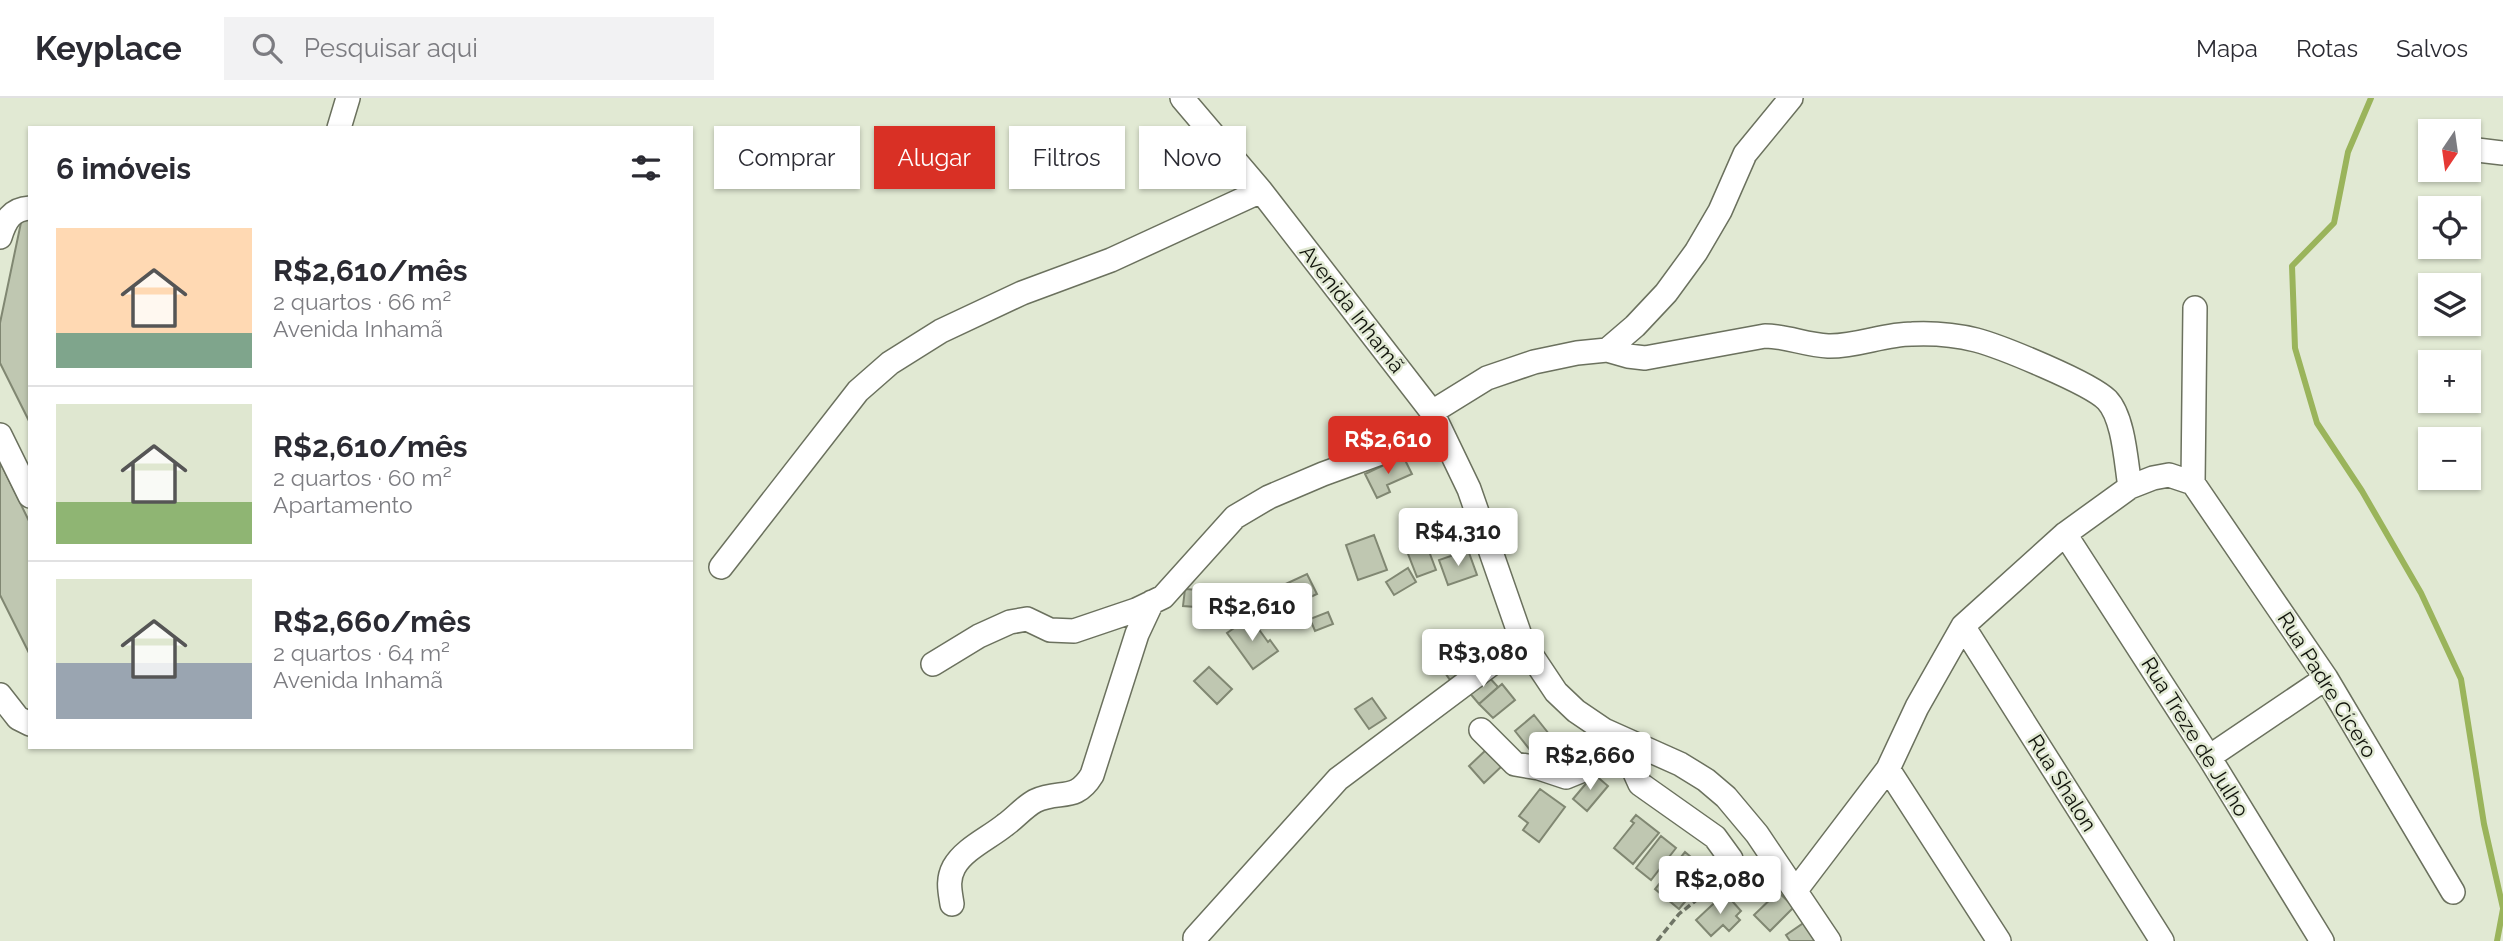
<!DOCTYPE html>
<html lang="pt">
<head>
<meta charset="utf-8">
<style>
	body { margin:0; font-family:Raleway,sans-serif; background:#f2f2f3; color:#2b2b33; height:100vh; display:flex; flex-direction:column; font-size:26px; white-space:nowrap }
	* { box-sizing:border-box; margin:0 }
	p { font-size:23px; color:#7c7c81 }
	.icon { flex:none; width:38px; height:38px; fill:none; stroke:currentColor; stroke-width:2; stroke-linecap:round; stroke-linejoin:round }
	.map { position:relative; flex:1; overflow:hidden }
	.side { position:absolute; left:28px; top:28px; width:665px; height:623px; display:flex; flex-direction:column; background:#fff; border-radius:0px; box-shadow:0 2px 5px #0004 }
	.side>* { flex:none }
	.hud { position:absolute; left:714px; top:28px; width:665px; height:63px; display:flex; gap:14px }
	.needle { width:46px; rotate:193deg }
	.fabs { position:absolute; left:2418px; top:21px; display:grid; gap:14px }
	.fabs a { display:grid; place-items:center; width:63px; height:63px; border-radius:0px; background:#fff; box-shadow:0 2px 5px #0004; font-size:35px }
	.price { position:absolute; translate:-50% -60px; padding:0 16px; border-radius:7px; background:#fff; color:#222; font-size:23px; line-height:46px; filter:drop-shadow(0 2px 4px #0008) }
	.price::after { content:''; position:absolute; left:50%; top:42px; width:21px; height:16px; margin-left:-10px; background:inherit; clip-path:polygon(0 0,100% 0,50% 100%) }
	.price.selected { background:#d93025; color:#fff }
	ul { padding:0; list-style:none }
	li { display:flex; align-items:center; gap:21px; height:175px; padding:0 28px }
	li+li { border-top:2px solid #e1e1e2 }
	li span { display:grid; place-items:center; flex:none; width:196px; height:140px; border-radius:0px; color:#555 }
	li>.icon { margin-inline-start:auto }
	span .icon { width:84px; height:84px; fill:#fffc; stroke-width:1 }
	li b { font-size:30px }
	h2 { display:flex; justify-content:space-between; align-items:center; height:84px; padding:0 28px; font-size:30px }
	.tag { padding:0 24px; border-radius:0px; background:#fff; box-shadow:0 2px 5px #0004; font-size:24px; line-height:63px }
	.tag.selected { background:#d93025; color:#fff }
	header { display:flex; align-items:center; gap:42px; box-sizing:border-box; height:98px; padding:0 35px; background:#fff; border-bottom:2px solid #e1e1e2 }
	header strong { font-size:33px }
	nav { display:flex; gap:38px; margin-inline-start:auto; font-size:24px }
	.search { width:490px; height:63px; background:#f2f2f3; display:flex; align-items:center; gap:18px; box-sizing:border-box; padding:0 24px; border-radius:0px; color:#7c7c81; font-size:26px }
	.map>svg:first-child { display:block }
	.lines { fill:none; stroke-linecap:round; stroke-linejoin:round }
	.stream { stroke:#9ab45b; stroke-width:6 }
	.building { fill:#bfc7b1; stroke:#808772; stroke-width:2 }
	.minor-casing { stroke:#6b715e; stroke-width:26 }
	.path { stroke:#6f7566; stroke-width:3.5; stroke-dasharray:7 3.5; stroke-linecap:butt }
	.minor { stroke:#fff; stroke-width:23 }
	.labels { text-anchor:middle; stroke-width:5; stroke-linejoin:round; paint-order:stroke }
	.street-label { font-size:21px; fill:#11140c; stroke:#e1e9d3 }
</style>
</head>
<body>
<header>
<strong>Keyplace</strong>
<div class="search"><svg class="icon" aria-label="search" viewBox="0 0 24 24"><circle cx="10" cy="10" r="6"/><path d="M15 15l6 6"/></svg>Pesquisar aqui</div>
<nav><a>Mapa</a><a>Rotas</a><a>Salvos</a></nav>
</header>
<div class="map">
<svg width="2503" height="843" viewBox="0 0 2503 843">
	<rect width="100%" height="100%" fill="#e1e9d3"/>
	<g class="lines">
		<path class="stream" d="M2371,0L2348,54L2334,125L2292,168L2295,250L2317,325L2362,393L2421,495L2461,581L2484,726L2503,810
			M2497,843L2503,811"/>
	</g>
	<path class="building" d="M23,115L30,117V325L0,265V225Z
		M1403,358L1412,376L1387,387L1390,394L1377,400L1365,376Z
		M0,364L30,425V557L0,497Z
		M1374,437L1387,472L1358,482L1346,447Z
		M1424,440L1436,472L1417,479L1405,448Z
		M1468,452L1477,477L1448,487L1439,462Z
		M1408,470L1416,484L1394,497L1386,484Z
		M1307,476L1317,496L1289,509L1279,489Z
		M1185,491L1211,493L1209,510L1183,508Z
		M1328,514L1333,526L1315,533L1310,521Z
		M1250,519L1268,544L1270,542L1278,553L1253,571L1227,535Z
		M1464,545L1477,563L1450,582L1437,563Z
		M1209,569L1232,591L1217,606L1194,583Z
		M1487,577L1498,589L1479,606L1468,593Z
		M1502,586L1515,602L1493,620L1479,606Z
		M1372,600L1386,620L1369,631L1355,611Z
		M1534,617L1553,641L1534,657L1515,633Z
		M1569,639L1586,653L1571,673L1554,659Z
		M1487,651L1502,668L1484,685L1469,668Z
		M1594,676L1608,688L1587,713L1573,701Z
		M1540,691L1565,709L1539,744L1523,732L1528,725L1519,718Z
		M1636,717L1659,735L1633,766L1614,750L1634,725L1631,723Z
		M1661,738L1676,750L1651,782L1636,770Z
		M1685,754L1710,775L1716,768L1721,773L1708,789L1702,783L1679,811L1655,791Z
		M1778,794L1794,809L1770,833L1754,817Z
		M1725,795L1741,813L1736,818L1740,822L1729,833L1723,827L1711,838L1696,822Z
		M1805,824L1818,843H1790L1786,837Z"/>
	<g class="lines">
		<defs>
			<path id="minor" d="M1182,0L1261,93L1432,314L1469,391L1522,543L1556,594L1576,613L1604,632L1680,666L1706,682L1726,699L1757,736L1829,843
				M339,30L348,0
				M2469,51L2503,55
				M0,139C5,123 11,111 30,110
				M1607,252L1628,258L1645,260L1765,238C1786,238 1806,247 1828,248C1856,249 1884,236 1912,236C1933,235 1956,237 1976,242C2002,249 2090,285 2107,302C2124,320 2126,365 2130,389
				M1432,314L1487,280L1534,264L1577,255L1607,252L1635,228L1666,195L1696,154L1720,113L1745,56L1791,0
				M0,337L30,398
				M2193,385L2326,580L2453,794
				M2193,385L2195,210
				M2065,436L2209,659L2322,843
				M721,469L858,293L890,265L941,233L1022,195L1111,162L1261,93
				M1963,528L2162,843
				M933,566L979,538L1010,524L1027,521L1050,532L1074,533L1136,512L1163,499L1235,419L1269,399L1323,376L1441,333
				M0,597L18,620L30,626
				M1481,632L1515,666L1539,670L1566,679L1610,661H1623L1631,666L1640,686L1715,739L1731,761L1734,785
				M2209,659L2326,580
				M1888,671L1999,843
				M1796,792L1888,671L1917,609L1963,528L2065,436L2130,389L2153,380L2169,377L2193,385
				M952,806C950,793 947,782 954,769C964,751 989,740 1005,727C1015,720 1024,709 1035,703C1060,691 1075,705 1092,677L1137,536L1152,504
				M1195,840L1338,681L1522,543"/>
		</defs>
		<use href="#minor" class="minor-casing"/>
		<path class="path" d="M1657,843L1679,816L1714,788"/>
		<use href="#minor" class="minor"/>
	</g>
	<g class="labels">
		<g class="street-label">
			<text transform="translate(1352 211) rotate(52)" y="7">Avenida Inhamã</text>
			<text transform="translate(2327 587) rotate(58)" y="7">Rua Padre Cícero</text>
			<text transform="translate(2195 639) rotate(58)" y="7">Rua Treze de Julho</text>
			<text transform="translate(2062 685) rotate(58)" y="7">Rua Shalon</text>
		</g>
	</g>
</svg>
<div class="fabs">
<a><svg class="needle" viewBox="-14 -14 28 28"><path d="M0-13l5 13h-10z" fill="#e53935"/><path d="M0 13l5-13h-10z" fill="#7c7c81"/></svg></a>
<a><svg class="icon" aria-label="locate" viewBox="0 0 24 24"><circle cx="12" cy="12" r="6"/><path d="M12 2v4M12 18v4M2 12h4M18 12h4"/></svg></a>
<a><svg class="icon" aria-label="layers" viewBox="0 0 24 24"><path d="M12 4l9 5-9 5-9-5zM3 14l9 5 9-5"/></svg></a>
<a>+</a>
<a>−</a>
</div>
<b class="price selected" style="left:1388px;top:378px">R$2,610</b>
<b class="price" style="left:1458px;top:470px">R$4,310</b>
<b class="price" style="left:1252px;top:545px">R$2,610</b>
<b class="price" style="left:1483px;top:591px">R$3,080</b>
<b class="price" style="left:1590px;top:694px">R$2,660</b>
<b class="price" style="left:1720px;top:818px">R$2,080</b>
<div class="hud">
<a class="tag">Comprar</a>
<a class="tag selected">Alugar</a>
<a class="tag">Filtros</a>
<a class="tag">Novo</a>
</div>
<section class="side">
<h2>6 imóveis<svg class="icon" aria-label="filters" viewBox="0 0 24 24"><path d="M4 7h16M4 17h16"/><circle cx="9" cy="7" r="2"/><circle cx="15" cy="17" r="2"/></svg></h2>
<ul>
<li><span style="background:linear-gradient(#ffd9b3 75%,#7fa58c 0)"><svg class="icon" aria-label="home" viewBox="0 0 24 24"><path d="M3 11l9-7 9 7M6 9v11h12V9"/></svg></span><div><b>R$2,610/mês</b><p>2 quartos · 66 m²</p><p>Avenida Inhamã</p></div></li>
<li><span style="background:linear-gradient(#dfe7d0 70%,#8fb573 0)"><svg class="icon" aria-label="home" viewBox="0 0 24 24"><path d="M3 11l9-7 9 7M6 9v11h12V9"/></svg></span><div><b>R$2,610/mês</b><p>2 quartos · 60 m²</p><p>Apartamento</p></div></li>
<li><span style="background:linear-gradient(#dfe7d0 60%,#9aa5b1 0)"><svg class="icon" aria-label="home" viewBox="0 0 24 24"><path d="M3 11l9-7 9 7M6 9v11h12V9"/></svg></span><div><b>R$2,660/mês</b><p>2 quartos · 64 m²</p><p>Avenida Inhamã</p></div></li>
</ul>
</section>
</div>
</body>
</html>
